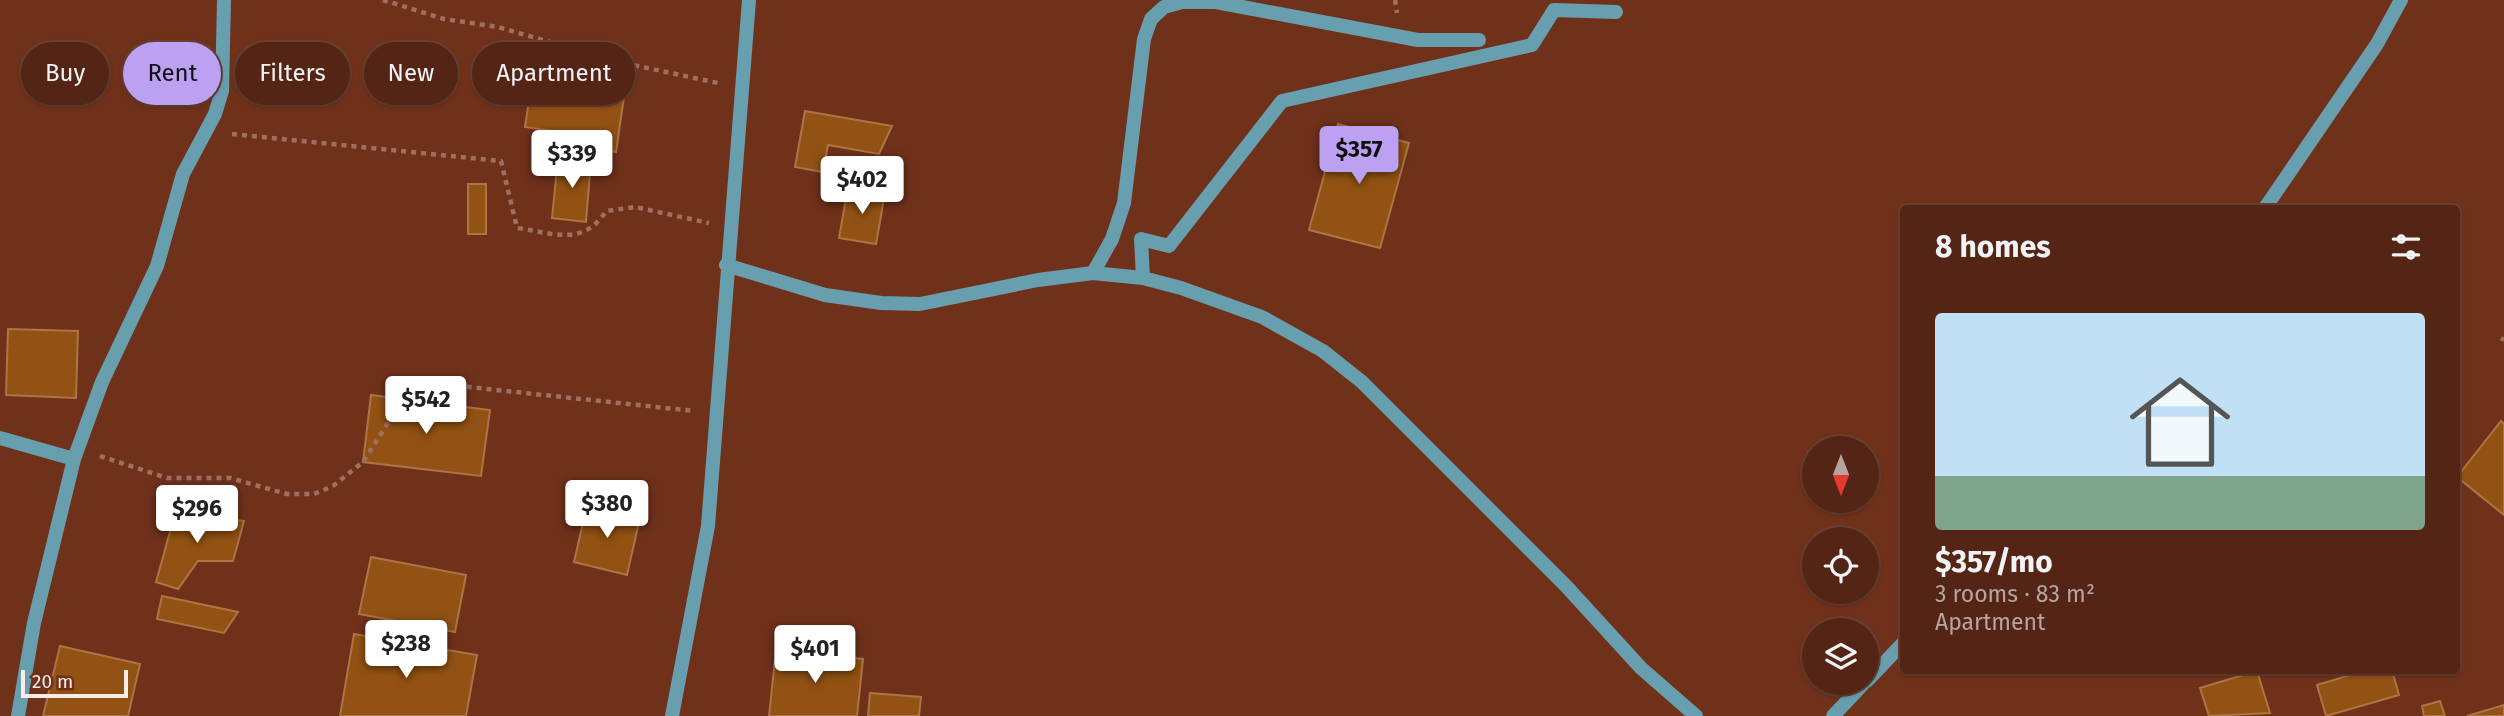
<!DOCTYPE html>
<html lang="en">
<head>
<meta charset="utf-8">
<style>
	body { margin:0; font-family:"Fira Sans",sans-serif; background:#5a2d1d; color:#f1f3f6; height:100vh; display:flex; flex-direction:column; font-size:26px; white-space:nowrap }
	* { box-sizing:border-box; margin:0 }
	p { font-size:23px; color:#b5a5a0 }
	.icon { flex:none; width:38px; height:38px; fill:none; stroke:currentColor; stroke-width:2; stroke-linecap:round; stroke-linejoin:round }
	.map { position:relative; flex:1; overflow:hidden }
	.sheet { position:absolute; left:1900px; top:205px; width:560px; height:469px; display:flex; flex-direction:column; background:#542514; border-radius:7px; box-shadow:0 2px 5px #0004,0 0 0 2px #6a4234 }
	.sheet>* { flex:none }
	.banner { position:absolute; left:21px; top:42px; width:665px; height:63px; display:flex; gap:14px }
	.needle { width:46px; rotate:180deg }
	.fabs { position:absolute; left:1802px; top:436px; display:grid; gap:14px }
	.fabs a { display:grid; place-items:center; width:77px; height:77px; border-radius:50%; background:#542514; box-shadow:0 2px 5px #0004,0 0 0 2px #6a4234; font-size:35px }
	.scale { position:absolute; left:21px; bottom:18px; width:107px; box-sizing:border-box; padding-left:7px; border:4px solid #fcece7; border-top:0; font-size:19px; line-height:24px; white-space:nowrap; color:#fcece7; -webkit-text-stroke:5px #70311b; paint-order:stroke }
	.price { position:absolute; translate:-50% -60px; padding:0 16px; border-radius:7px; background:#fff; color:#222; font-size:23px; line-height:46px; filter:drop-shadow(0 2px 4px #0008) }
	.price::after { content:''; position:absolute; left:50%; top:42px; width:21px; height:16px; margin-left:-10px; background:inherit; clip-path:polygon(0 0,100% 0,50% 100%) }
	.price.active { background:#bca0f2; color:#111 }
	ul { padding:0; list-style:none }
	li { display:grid; align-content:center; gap:14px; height:371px; padding:0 35px }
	li span { display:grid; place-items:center; height:217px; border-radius:7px; color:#555 }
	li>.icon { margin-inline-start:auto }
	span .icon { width:126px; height:126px; fill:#fffc; stroke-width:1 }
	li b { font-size:30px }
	h2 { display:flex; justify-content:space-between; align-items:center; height:84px; padding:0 35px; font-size:30px }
	.chip { padding:0 24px; border-radius:32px; background:#542514; box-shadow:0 2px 5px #0004,0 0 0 2px #6a4234; font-size:24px; line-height:63px }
	.chip.active { background:#bca0f2; color:#111 }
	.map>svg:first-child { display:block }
	.building { fill:#925213; stroke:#ad7445; stroke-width:2 }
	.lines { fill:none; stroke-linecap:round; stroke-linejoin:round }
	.path { stroke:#9f6f5f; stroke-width:4.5; stroke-dasharray:5 5; stroke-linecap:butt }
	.street { stroke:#689faf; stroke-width:14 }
</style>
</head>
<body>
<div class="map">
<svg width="2504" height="716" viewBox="0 0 2504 716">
	<rect width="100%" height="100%" fill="#70311b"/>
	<path class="building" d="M555,73L626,83L616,152L553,143L554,131L525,127L531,87L553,90Z
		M483,79L515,80V94L483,93Z
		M805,111L892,126L879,154L828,145L823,172L795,167Z
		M1338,124L1409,143L1380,248L1309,230Z
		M558,158L591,161L586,222L552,218Z
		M468,184H486V234H468Z
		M848,187L885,193L876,244L839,238Z
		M8,329L78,331L76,398L6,395Z
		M371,395L490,410L481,476L363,462Z
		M2501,421L2504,424V515L2457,477Z
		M587,505L640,518L627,575L574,562Z
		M176,510L244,521L233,561H198L178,589L156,582Z
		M371,557L466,575L455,632L359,614Z
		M162,596L238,612L224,633L157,619Z
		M354,634L477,655L466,716H340Z
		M60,646L140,664L128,716H43Z
		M776,650L863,659L857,716H769Z
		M2367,670H2392L2399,695L2326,716L2317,685Z
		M2257,671L2270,713L2209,716L2200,688Z
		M870,693L921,697L919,716H868Z
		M2440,701L2445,716H2424L2422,706Z
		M2504,705V716H2467Z"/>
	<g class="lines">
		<path class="path" d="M383,0L444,19L498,27L619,62L718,83
			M1395,0L1397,13
			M232,134L501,161L517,228C553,233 583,247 606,211L635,207L709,223
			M2501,338L2504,340
			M100,456L167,478H230L287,494H314L333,486L363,462L404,398L424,388L450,385L694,411"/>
		<path class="street" d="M2265,208L2377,44L2401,0
			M726,265L825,295L881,303L920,304L1038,280L1093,273L1143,278L1181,288L1262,317L1323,351L1362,382L1566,586L1641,668L1696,716
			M1093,273L1112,239L1124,203L1144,39L1151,19L1164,7L1182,2H1216L1418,40H1479
			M1143,278L1141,239L1169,246L1282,101L1532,45L1554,10L1616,12
			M0,438L74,459
			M1867,681L1904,642
			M18,716L34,623L74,459L102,382L157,266L183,174L215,114L222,91L224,0
			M672,716L708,526L749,0
			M1833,716L1865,682"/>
	</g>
</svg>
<div class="fabs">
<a><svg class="needle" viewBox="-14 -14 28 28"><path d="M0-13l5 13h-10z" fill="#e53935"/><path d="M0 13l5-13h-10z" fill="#b5a5a0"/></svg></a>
<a><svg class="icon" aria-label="locate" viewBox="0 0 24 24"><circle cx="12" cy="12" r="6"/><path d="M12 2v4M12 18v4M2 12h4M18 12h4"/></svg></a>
<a><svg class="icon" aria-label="layers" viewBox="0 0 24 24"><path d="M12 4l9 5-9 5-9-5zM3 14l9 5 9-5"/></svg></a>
</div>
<div class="scale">20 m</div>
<b class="price active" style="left:1359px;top:186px">$357</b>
<b class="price" style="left:572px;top:190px">$339</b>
<b class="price" style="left:862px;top:216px">$402</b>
<b class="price" style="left:426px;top:436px">$542</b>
<b class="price" style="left:607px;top:540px">$380</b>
<b class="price" style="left:197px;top:545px">$296</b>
<b class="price" style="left:406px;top:680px">$238</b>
<b class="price" style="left:815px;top:685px">$401</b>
<div class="banner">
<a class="chip">Buy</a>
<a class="chip active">Rent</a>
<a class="chip">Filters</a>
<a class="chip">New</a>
<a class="chip">Apartment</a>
</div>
<section class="sheet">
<h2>8 homes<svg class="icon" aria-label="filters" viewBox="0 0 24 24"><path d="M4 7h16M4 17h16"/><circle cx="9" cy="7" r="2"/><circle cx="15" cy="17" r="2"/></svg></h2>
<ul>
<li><span style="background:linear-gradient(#bfe0f5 75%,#7fa58c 0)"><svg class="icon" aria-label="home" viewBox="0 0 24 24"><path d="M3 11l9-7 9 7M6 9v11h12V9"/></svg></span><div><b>$357/mo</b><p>3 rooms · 83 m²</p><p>Apartment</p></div></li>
</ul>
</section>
</div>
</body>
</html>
